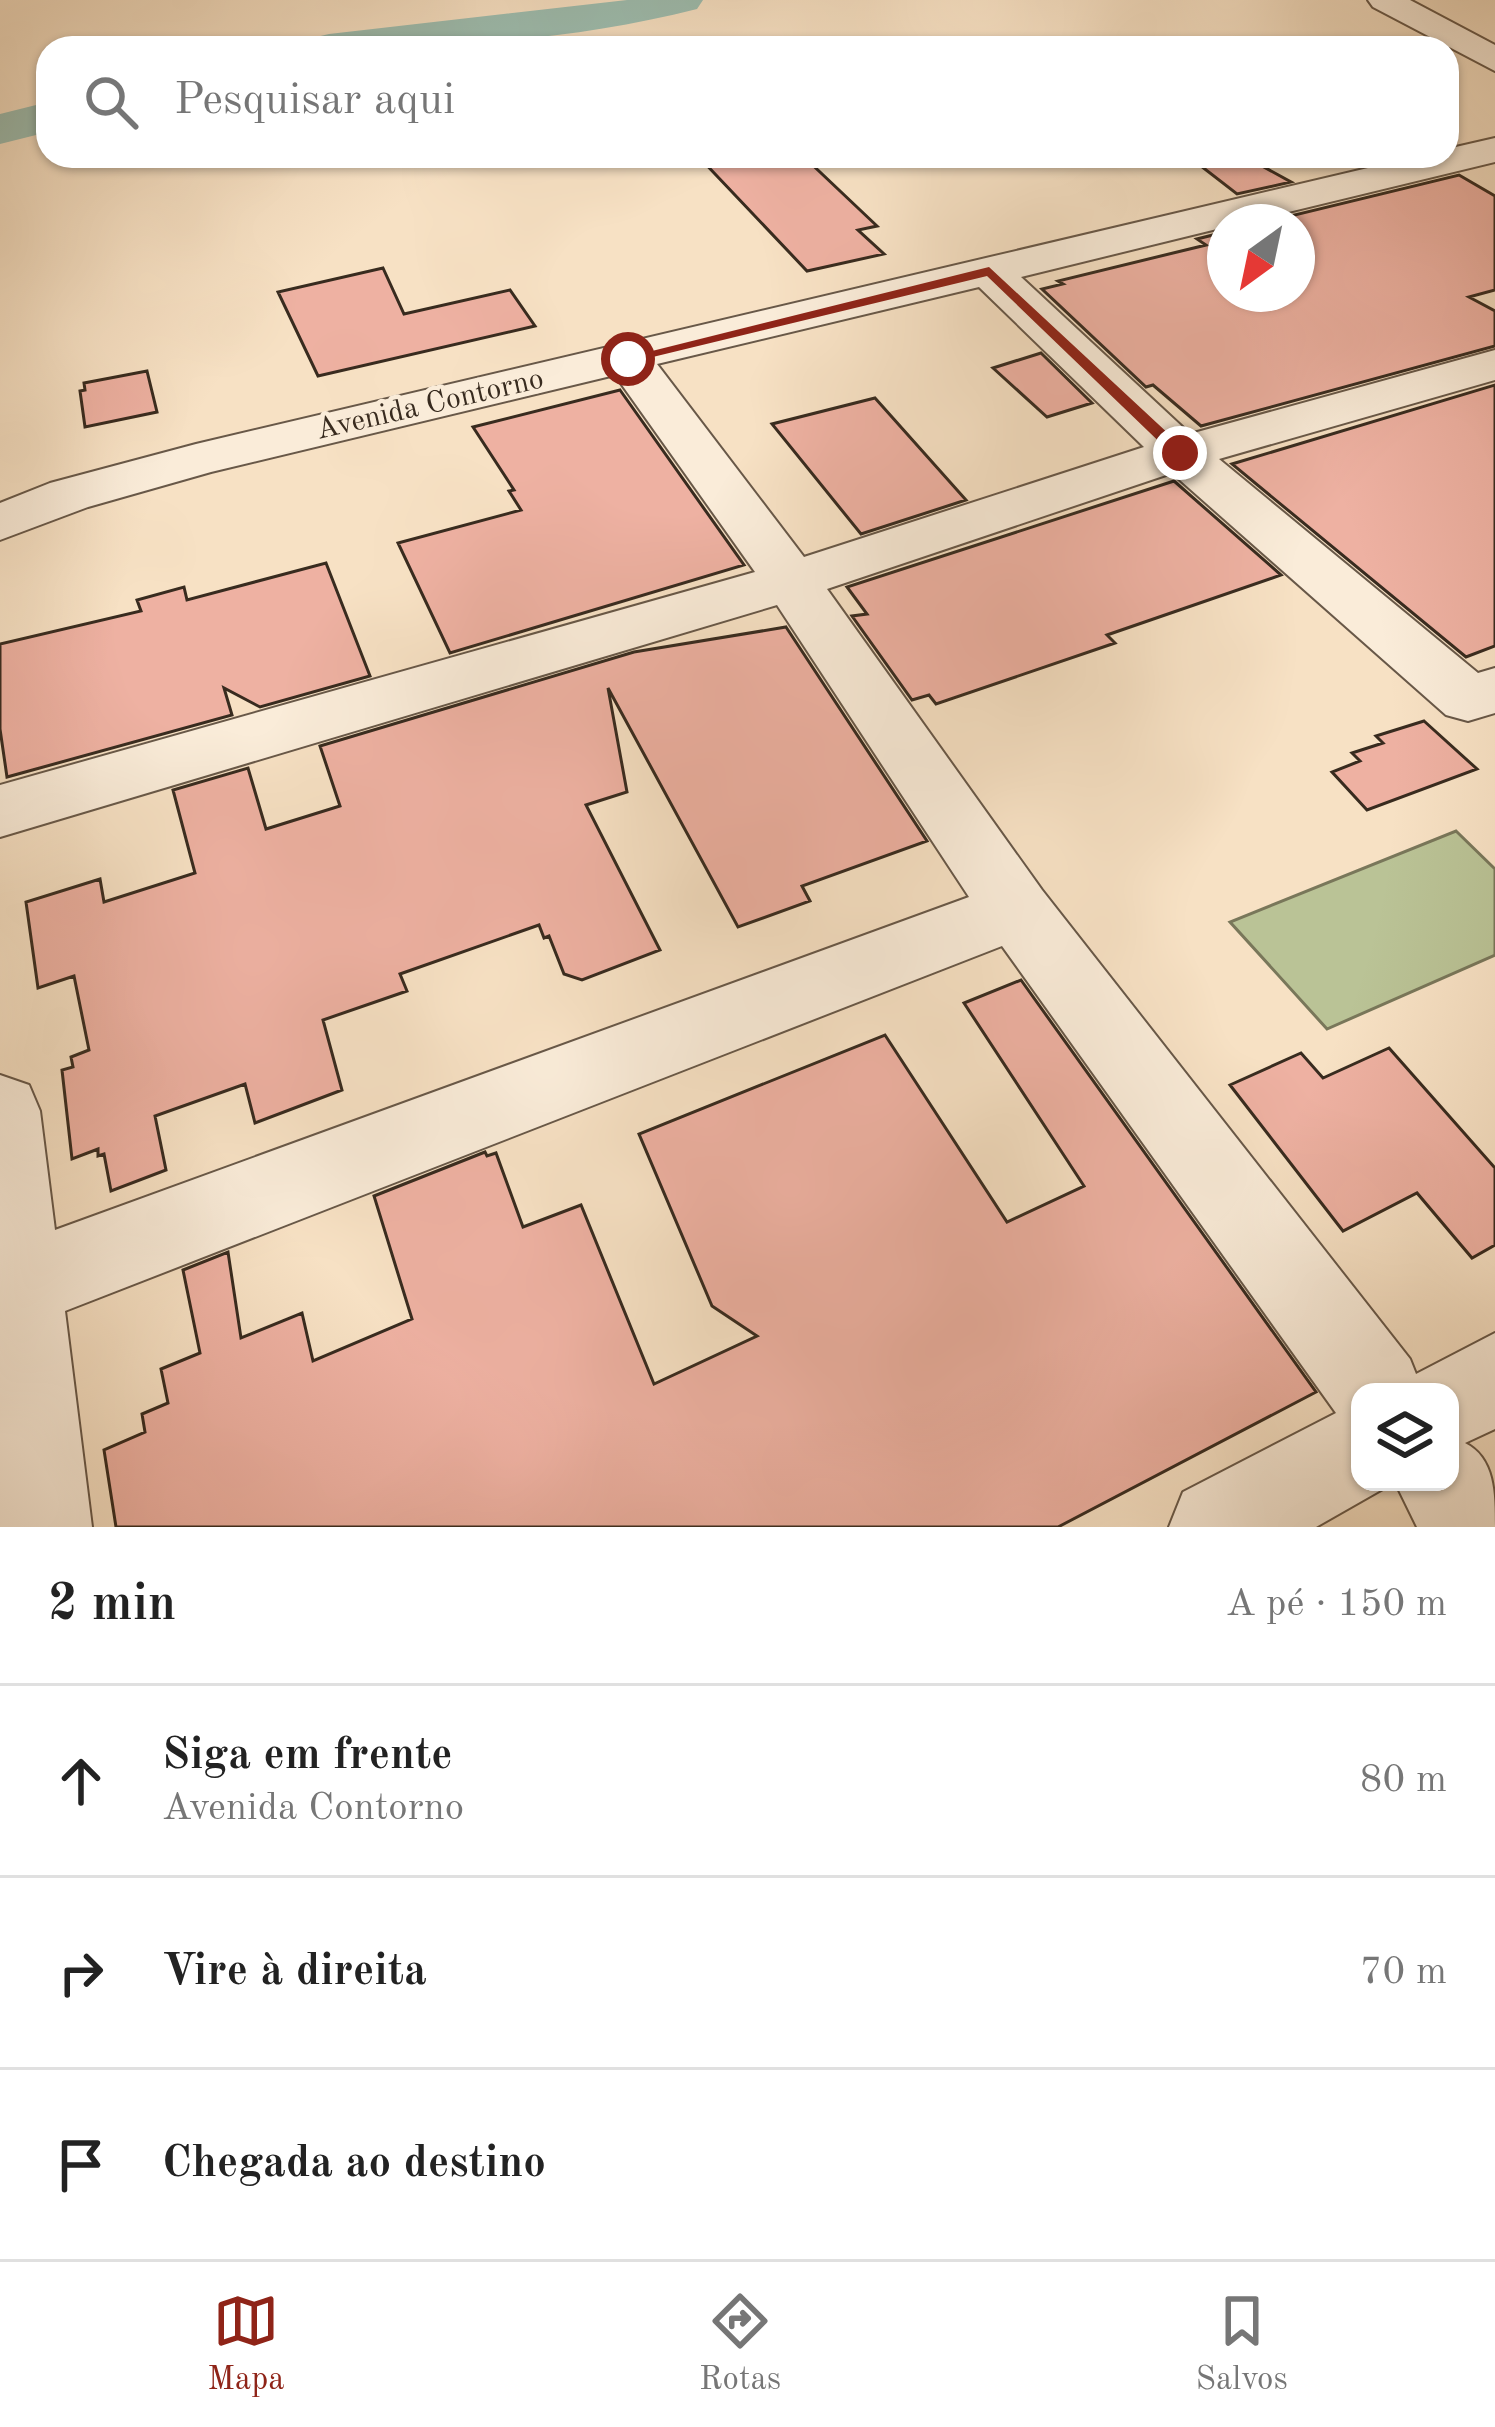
<!DOCTYPE html>
<html lang="pt">
<meta charset="utf-8">
<style>
:root{--surface:#fff;--page:#f6f6f6;--text:#222;--muted:#767676;--line:#e0e0e0;--accent:#8f2418}
body{margin:0;font-family:"Old Standard TT",serif;background:var(--page);color:var(--text)}
.controls{position:absolute;right:36px;bottom:36px;display:grid;overflow:hidden;border-radius:24px;box-shadow:0 3px 9px #0004}
.controls button{width:108px;height:108px;display:grid;place-items:center;padding:0;border:0;border-bottom:3px solid var(--line);background:var(--surface);color:var(--text);font:60px sans-serif}
.compass{position:absolute;left:1207px;top:204px;width:108px;height:108px;border-radius:50%;background:var(--surface);box-shadow:0 3px 9px #0004;rotate:213deg}
.stop{position:absolute;width:36px;height:36px;margin:-27px;border:9px solid #8f2418;border-radius:50%;background:#fff}
.stop.end{background:#8f2418;border-color:#fff;box-shadow:0 3px 12px #0008}
.list{margin:0;padding:0;list-style:none}
h2{display:flex;justify-content:space-between;align-items:center;height:156px;margin:0;padding:0 48px;font-size:51px}
h2 small{font-size:39px;font-weight:400;color:var(--muted)}
.list li{display:grid;grid-template-columns:78px 1fr auto;gap:36px;align-items:center;box-sizing:border-box;height:192px;padding:0 48px;border-top:3px solid var(--line)}
.list b{display:block;font-size:45px;white-space:nowrap}
.list p{margin:0;font-size:39px;white-space:nowrap;color:var(--muted)}
.list em{font-size:39px;font-style:normal;color:var(--muted)}
.icon{flex:none;width:66px;height:66px;fill:none;stroke:currentColor;stroke-width:2;stroke-linecap:round;stroke-linejoin:round}
.map{position:relative;flex:none;width:1495px;height:1527px;overflow:hidden}
.search{position:absolute;background:var(--surface);box-shadow:0 3px 9px #0004;left:36px;right:36px;top:36px;height:132px;display:flex;align-items:center;gap:30px;box-sizing:border-box;padding:0 42px;border-radius:36px;color:var(--muted);font-size:45px}
.sheet{height:732px;background:var(--surface)}
nav{display:flex;justify-content:space-around;align-items:center;box-sizing:border-box;height:168px;border-top:3px solid var(--line);background:var(--surface);font-size:33px;color:var(--muted)}
nav a{display:grid;justify-items:center;gap:6px}
nav .on{color:var(--accent)}
.map>svg:first-child{display:block}
</style>
<div class="map">
<svg width="1495" height="1527" viewBox="0 0 1495 1527">
<rect width="100%" height="100%" fill="#f7e1c4"/>
<filter id="stains"><feTurbulence type="fractalNoise" baseFrequency=".00167" numOctaves="4"/><feColorMatrix values="0 0 0 0 .2 0 0 0 0 .09 0 0 0 0 .02 0 0 0 .5 -.17"/></filter>
<radialGradient id="worn" r=".72"><stop offset=".6" stop-color="#630" stop-opacity="0"/><stop offset="1" stop-color="#630" stop-opacity=".3"/></radialGradient>
<!-- green -->
<path fill="#bac396" stroke="#79775a" stroke-width="3" d="M1456 831 1495 869V955L1327 1029 1230 922Z"/>
<g fill="none" stroke-linecap="round" stroke-linejoin="round">
<!-- river -->
<path fill="#9dbeb1" fill-rule="evenodd" d="M627 0H703L697 9C567 42 438 48 305 48L312 38 329 34Z
M48 102V132L0 144V114Z"/>
</g>
<!-- building -->
<path fill="#eeb1a2" stroke="#382b1f" stroke-width="3" d="M698 156H803L877 226 858 230 884 254 807 271Z
M1188 156H1244L1291 182 1237 194Z
M1459 175 1495 196V290L1469 297 1495 311V346L1201 426 1153 385 1146 387 1042 289 1063 284 1058 281 1206 245 1197 239 1225 232V294H1297V222H1266Z
M383 268 404 314 510 290 535 326 318 376 278 292Z
M1041 353 1092 403 1047 417 993 368Z
M147 371 157 412 85 427 80 391 85 390 84 383Z
M1495 385V646L1466 657 1232 464Z
M620 390 744 565 450 653 398 543 521 510 509 491 514 490 473 427Z
M875 398 966 500 861 534 772 424Z
M1174 481 1281 575 1107 635 1115 643 936 704 929 695 912 700 852 616 867 614 847 587Z
M326 563 370 676 260 707 224 688 232 715 7 777 0 729V644L141 611 137 600 184 587 187 600Z
M786 627 927 841 802 886 810 901 738 927 608 688 627 792 586 805 660 950 582 980 564 974 549 936 544 938 539 925 400 974 407 991 323 1020 342 1090 255 1123 245 1084 155 1116 166 1170 111 1191 104 1154 98 1156V1149L72 1159 62 1070 73 1067 71 1057 89 1050 74 976 38 988 26 902 100 879 104 902 195 873 173 790 248 768 266 829 340 806 320 746 634 652Z
M1424 721 1477 769 1367 810 1332 772 1360 761 1352 753 1383 743 1376 736Z
M1021 980 1316 1392 1058 1527H116L104 1450 145 1432 142 1414 168 1403 161 1369 200 1353 183 1270 228 1252 241 1338 302 1313 313 1361 412 1319 374 1196 485 1152 487 1156 496 1153 523 1227 581 1205 654 1384 757 1336 712 1306 639 1134 885 1035 1007 1222 1084 1186 964 1003Z
M1389 1048 1495 1168V1245L1472 1258 1417 1193 1343 1231 1230 1085 1301 1053 1323 1078Z"/>
<g fill="none" stroke-linecap="round" stroke-linejoin="round">
<defs>
<path id="minor" d="M1368 0H1410L1495 45V71L1373 7Z
M1495 138V162L1247 222H1225V227L1021 277 1190 434 1495 350V380L1219 459 1478 673 1495 668V713L1468 721 1446 715 1172 473 827 589 1042 890 1410 1359 1416 1374 1495 1333V1429L1465 1443C1495 1458 1495 1494 1495 1527H1417L1395 1482H1450V1392H1360V1482H1395L1316 1527H1169L1183 1492 1336 1413 1002 946 65 1311 92 1527H0V1075L29 1085 40 1111 55 1230 969 897 777 605 0 837V785L755 572 615 375 211 472 88 507 0 540V503L50 483 196 444 1419 156H1447V149ZM979 287 1144 447 804 557 657 364Z"/>
</defs>
<!-- minor casing -->
<use href="#minor" stroke="#685848" stroke-width="4"/>
<!-- minor -->
<use href="#minor" fill="#faecd9" fill-rule="evenodd"/>
</g>
<!-- route -->
<path fill="#8f2418" d="M989 267 1186 450V457H1175L987 276 628 363 620 359Z"/>
<g text-anchor="middle" dominant-baseline="central" stroke-width="9" stroke-linejoin="round" paint-order="stroke">
<!-- far-street labels -->
<g font-size="30" fill="#382b1f" stroke="#faecd9">
<text transform="translate(430 405) rotate(-13)">Avenida Contorno</text>
</g>
</g>
<rect width="100%" height="100%" filter="url(#stains)"/>
<rect width="100%" height="100%" fill="url(#worn)"/>
</svg>
<div class="controls">
<button><svg class="icon" aria-label="layers" viewBox="0 0 24 24"><path d="M12 4l9 5-9 5-9-5zM3 14l9 5 9-5"/></svg></button>
</div>
<svg class="compass" viewBox="-18 -18 36 36"><path d="M0-13l5 13h-10z" fill="#e53935"/><path d="M0 13l5-13h-10z" fill="#767676"/></svg>
<div class="stop" style="left:628px;top:359px"></div>
<div class="stop end" style="left:1180px;top:453px"></div>
<div class="search"><svg class="icon" aria-label="search" viewBox="0 0 24 24"><circle cx="10" cy="10" r="6"/><path d="M15 15l6 6"/></svg>Pesquisar aqui</div>
</div>
<section class="sheet">
<h2>2 min<small>A pé · 150 m</small></h2>
<ul class="list">
<li><svg class="icon" aria-label="ahead" viewBox="0 0 24 24"><path d="M12 20V5M6 11l6-6 6 6"/></svg><div><b>Siga em frente</b><p>Avenida Contorno</p></div><em>80 m</em></li>
<li><svg class="icon" aria-label="right" viewBox="0 0 24 24"><path d="M7 20v-9h11M14 6l5 5-5 5"/></svg><div><b>Vire à direita</b></div><em>70 m</em></li>
<li><svg class="icon" aria-label="arrive" viewBox="0 0 24 24"><path d="M6 21V4h12l-3 4 3 4H6"/></svg><div><b>Chegada ao destino</b></div></li>
</ul>
</section>
<nav>
<a class="on"><svg class="icon" aria-label="map" viewBox="0 0 24 24"><path d="M3 6l6-2 6 2 6-2v14l-6 2-6-2-6 2zM9 4v14M15 6v14"/></svg>Mapa</a>
<a><svg class="icon" aria-label="directions" viewBox="0 0 24 24"><path d="M12 3l9 9-9 9-9-9zM9 14v-3h6M13 9l2 2-2 2"/></svg>Rotas</a>
<a><svg class="icon" aria-label="saved" viewBox="0 0 24 24"><path d="M7 4h10v16l-5-4-5 4z"/></svg>Salvos</a>
</nav>
